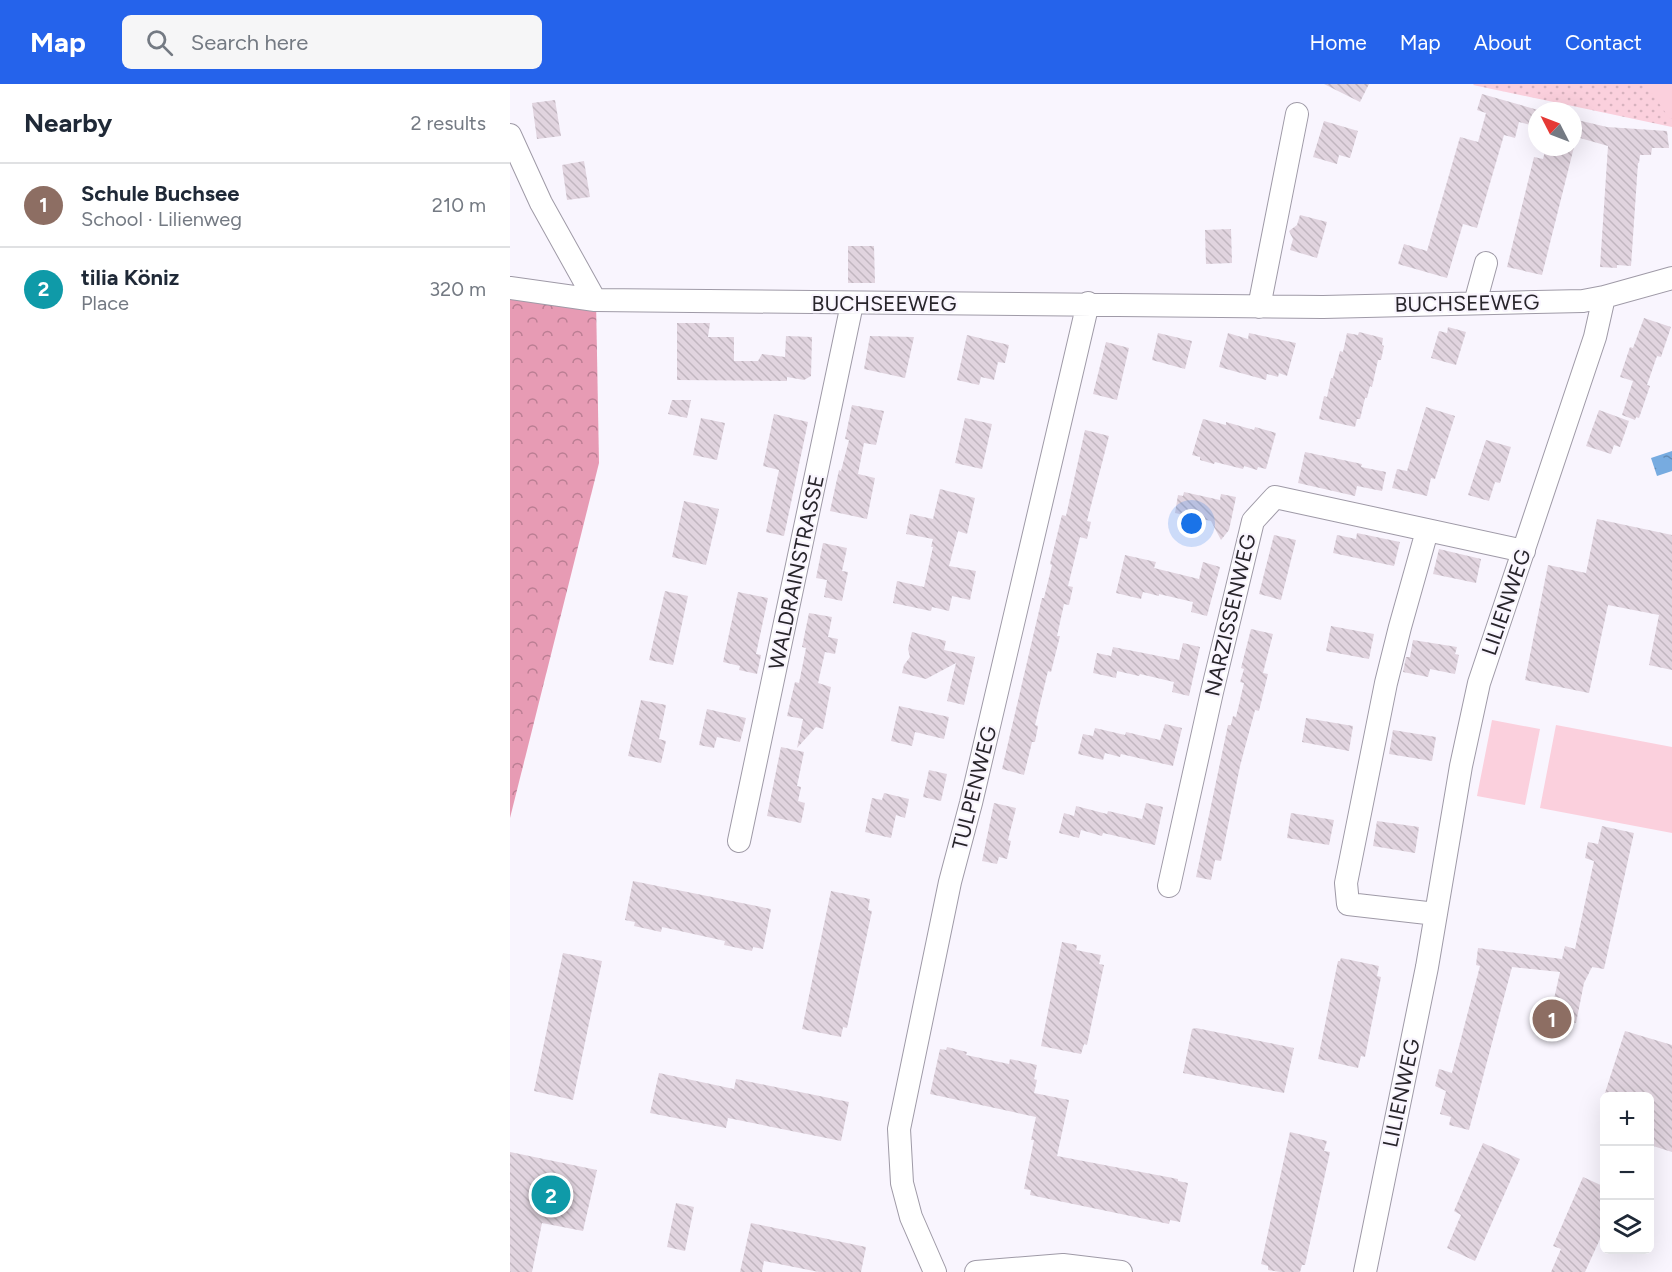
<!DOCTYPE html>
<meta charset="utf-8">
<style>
:root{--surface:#fff;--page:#f6f6f7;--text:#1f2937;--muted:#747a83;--line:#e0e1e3;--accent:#2563eb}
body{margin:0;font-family:Figtree,sans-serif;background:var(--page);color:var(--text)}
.controls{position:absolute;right:18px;bottom:18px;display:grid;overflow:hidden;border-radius:9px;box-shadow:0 6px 24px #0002}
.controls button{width:54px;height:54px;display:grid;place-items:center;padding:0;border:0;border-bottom:2px solid var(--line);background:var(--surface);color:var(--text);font:30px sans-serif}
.compass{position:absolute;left:1018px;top:18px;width:54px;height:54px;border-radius:50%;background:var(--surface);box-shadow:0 6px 24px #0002;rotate:312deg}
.you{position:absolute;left:682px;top:440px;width:21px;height:21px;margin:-15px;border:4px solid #fff;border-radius:50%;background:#1a73e8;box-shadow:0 0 0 9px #1a73e833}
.badge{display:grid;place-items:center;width:39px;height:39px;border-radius:50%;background:var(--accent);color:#fff;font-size:20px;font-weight:700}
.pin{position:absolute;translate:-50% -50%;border:3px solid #fff;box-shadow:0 2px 6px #0006}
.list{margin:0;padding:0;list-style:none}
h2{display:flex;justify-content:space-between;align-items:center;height:78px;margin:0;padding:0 24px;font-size:26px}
h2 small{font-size:20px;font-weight:400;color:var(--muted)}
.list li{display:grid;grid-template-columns:39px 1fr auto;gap:18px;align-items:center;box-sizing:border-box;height:84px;padding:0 24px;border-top:2px solid var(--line)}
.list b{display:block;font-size:22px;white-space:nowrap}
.list p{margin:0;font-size:20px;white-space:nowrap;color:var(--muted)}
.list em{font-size:20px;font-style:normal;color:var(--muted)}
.icon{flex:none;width:33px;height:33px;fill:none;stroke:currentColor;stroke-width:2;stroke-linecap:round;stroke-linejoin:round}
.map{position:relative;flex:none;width:1162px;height:1188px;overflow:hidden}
header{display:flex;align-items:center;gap:36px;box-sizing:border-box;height:84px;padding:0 30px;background:var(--accent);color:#fff}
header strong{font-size:28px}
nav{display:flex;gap:33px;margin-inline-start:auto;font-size:21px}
.search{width:420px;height:54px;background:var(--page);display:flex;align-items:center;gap:15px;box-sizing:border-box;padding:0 21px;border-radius:9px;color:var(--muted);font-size:22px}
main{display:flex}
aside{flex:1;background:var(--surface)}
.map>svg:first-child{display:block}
</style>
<header>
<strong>Map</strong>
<div class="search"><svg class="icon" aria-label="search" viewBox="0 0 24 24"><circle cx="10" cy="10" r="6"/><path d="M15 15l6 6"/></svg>Search here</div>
<nav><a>Home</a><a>Map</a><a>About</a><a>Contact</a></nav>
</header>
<main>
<aside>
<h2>Nearby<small>2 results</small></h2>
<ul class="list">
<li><span class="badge" style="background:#8d6e63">1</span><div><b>Schule Buchsee</b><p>School · Lilienweg</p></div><em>210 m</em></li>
<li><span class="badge" style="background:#0f9aa8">2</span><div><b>tilia Köniz</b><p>Place</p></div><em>320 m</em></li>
</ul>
</aside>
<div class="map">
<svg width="1162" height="1188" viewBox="0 0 1162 1188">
<defs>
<pattern id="grass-dots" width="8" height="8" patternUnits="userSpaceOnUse" patternTransform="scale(1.5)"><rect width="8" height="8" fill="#fbd0dd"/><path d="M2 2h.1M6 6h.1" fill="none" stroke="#d7b2be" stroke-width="1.8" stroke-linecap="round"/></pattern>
<pattern id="forest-crowns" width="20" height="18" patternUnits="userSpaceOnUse" patternTransform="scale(1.5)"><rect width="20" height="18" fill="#e79bb4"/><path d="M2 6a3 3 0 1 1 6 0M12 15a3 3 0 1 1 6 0" fill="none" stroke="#bb7e93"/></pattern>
<pattern id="water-ripples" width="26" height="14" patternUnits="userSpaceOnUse" patternTransform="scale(1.5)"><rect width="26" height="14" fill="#77abe0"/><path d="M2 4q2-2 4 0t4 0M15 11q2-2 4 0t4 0" fill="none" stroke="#628bb6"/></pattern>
<pattern id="building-back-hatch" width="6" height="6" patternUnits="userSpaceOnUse" patternTransform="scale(1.5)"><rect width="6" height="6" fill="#e1d4df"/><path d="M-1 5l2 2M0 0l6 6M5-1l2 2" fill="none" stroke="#c1b6c0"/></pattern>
</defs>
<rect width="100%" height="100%" fill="#f9f5fe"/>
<!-- grass -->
<path fill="url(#grass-dots)" d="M1162 0V43L963 1 964 0Z"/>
<!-- forest -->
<path fill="url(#forest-crowns)" d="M0 209 86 216 89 379 0 734Z"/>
<!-- park -->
<path fill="#fbd0dd" d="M1127 0H1162V34L1160 35 1136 1Z
M982 636 1030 645 1015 721 967 712Z
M1046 641 1162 663V749L1030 724Z"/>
<!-- water -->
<path fill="url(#water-ripples)" d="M1162 367V387L1147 392 1141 374Z"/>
<!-- building -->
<path fill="url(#building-back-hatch)" d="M814 0H859L850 18Z
M972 10 1028 26 1024 42 1009 38 1005 54 994 51 967 144 953 140 937 194 888 180 894 160 917 167 950 53 968 58 976 29 967 26Z
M45 16 51 52 27 55 22 19Z
M1063 35 1097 43 1157 47 1159 64H1142L1141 71H1130L1129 79H1128L1121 182 1107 181V184L1090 183 1098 62 1063 52Z
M814 37 848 47 840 74 829 71 827 80 803 73Z
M1036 63H1064L1032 191 997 183 1024 73 1033 75Z
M74 77 80 113 57 116 52 81Z
M790 131 817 138 807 174 780 166 783 155 779 147 787 141Z
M721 145 722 179 696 180 695 146Z
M338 162H364L365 199H338Z
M1134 234 1161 243 1151 273 1147 272 1137 301 1140 302 1129 334 1126 333 1125 336 1112 331 1123 297 1110 293 1120 263 1123 264Z
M167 239H200L198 253H224V277H248L252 270 275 273 276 252 302 253 301 292 294 296 277 293V297L167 296Z
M938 243 956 248 946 281 921 274 929 247 937 249Z
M849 248 873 254 872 261 874 262 871 276H868L862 303 860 302 857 314H855L850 335H847L845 343 809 335 814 312 817 313 821 294H823L830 267 833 268 837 249 848 251Z
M648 249 682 257 675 285 642 276Z
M718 249 738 255 739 249 786 259 777 292 769 289 768 293 757 290 756 296 709 283Z
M457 251 499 261 495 279 488 278 484 296 471 293 469 301 447 296Z
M360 252 404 253 395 294 354 285Z
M596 258 619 264 607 316 583 310Z
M162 316H181L177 334 158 330Z
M342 321 374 327 366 361 354 359 348 390 365 394 357 435 320 427 329 386 331 387 339 356 335 355Z
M916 323 945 332 925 395 921 394 917 412 882 404 887 385 897 387Z
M1089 326 1119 337 1110 363 1104 361 1101 370 1076 362Z
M264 330 298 338 274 452 256 448 269 386 253 382Z
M191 334 215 339 207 376 183 371Z
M455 334 482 340 472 385 445 379Z
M693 335 716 341V338L744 346 745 343 766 349 756 385 748 383 747 386 734 382 733 385 705 378 704 380 690 376V373L682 371Z
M575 346 599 352 577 437 581 438 577 455 570 453 558 502 563 503 559 521 554 520 547 552H550L541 588 538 587 525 641 528 642 525 658H522L514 691 492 685 532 514H534L542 481 540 480 552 431 556 432Z
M976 356 1001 363 990 399 985 398 979 417 958 411Z
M795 368 852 380 851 383 876 388 872 407 847 402 845 412 788 399Z
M430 405 465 414 457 450 448 447 439 482 466 487 460 516 442 512 439 527 422 523 421 527 383 519 387 497 414 503 423 463H421L423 455 396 450 400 430 423 435Z
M674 408 710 416 711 410 726 413 719 446 711 456 701 437 665 429 668 411 673 412Z
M174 417 209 425 196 481 162 473Z
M1087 435 1162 451V586L1139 581 1149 531 1098 521 1079 609 1015 596 1038 481 1076 489Z
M847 449 890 458 884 482 823 469 827 451 846 455Z
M764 451 786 456 771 516 749 510Z
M313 459 337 464 332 487 338 488 332 517 314 513 317 496 306 494Z
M929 465 971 475 966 499 923 490Z
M615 471 646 478 644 484 689 495 693 478 710 483 697 532 681 528 683 518 649 510V512L633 508 631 515 606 509Z
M155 507 178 512 163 581 139 576Z
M228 508 258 514 246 570 251 571 247 590 229 586 230 582 213 578Z
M299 529 322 533 318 553 328 555 325 570 315 568 308 599 321 603 313 645 306 643 287 664 293 635 277 632 285 598 289 599 296 564 292 563Z
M821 542 864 550 859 575 816 567Z
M741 545 763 550 753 589 758 590 749 627 745 626 730 682 711 777 705 776 701 796 686 793 718 641H721L723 632 726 633 734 599 730 598 734 585 731 584Z
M402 548 436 557 434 566 465 573 454 621 437 617 446 579 416 595 392 589 394 581 400 573 398 565Z
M903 556 947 563 945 570 949 571 945 590 920 585 918 593 893 588 896 573H900Z
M673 559 690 563 679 612 662 608 664 598 630 590 629 592 607 587 606 594 583 589 587 569 601 572 603 563 669 576Z
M131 616 156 621 149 655 156 657 151 679 118 672Z
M389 622 439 633 434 655 405 648 402 662 381 657Z
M197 625 236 634 230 658 207 653 204 664 189 661Z
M796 634 843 642 839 667 792 658Z
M655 640 672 644 663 682 611 670 610 673 595 669 593 676 568 670 573 650 583 652 585 644 615 651 616 648 650 656Z
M883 646 926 653 922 677 879 670Z
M271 663 294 668 287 702 291 703 288 717 295 719 291 739 257 732Z
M419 686 437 690 431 717 413 713Z
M374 709 399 715 395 734 386 731 381 754 355 748 362 714 372 716Z
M484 719 506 724 498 756 501 757 497 775 489 773 487 780 472 777Z
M636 719 653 723 645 761 593 749 592 752 571 746 569 754 549 749 554 729 564 732 566 722 597 730 598 727 632 735Z
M781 729 824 736 819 761 777 754Z
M867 737 909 743 905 769 863 762Z
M1092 742 1124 749 1094 885 1082 883 1074 899 1066 939 1040 933 1050 888 1002 883 959 1046 939 1041 941 1033 930 1030 936 1007 925 1002 929 985 942 989 970 882 966 881 968 864 1052 875 1055 862 1065 865 1084 777 1075 774 1078 758 1088 760Z
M123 797 261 825 253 865 243 863 242 867 214 861 215 857 152 843 151 848 124 842 125 838 115 836Z
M321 807 360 815 358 826 362 827 337 944 333 943 331 953 292 945Z
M552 858 567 861 566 866 591 871 589 880 594 881 577 961 574 960 571 970 531 962Z
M53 869 92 877 63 1016 24 1007Z
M831 874 869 882 867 892 871 893 855 973 851 972 848 984 808 975 828 877H830Z
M686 944 784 964 774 1009 673 989 682 945Z
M1115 947 1162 961V1068L1140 1061V1012H1094Z
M437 963 457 968 456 971 499 980 500 975 527 981 524 995 527 996 524 1009 559 1016 547 1072 668 1095V1097L678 1099 670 1138 660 1136 659 1140 520 1111 521 1106 514 1105 524 1056H521L526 1033 420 1010 430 965 436 966Z
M149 989 224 1005 226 995 339 1018 331 1057 218 1034 216 1044 140 1029Z
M780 1048 817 1057 814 1067 820 1068 795 1181H792L790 1188H770L758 1186V1182L751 1180Z
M973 1059 1010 1075 965 1177 937 1164 951 1131 944 1127Z
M0 1068 87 1086 73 1147 32 1139 22 1188H0Z
M1073 1093 1095 1103V1144L1075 1188H1041L1051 1165 1043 1162Z
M166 1119 184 1123 175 1167 157 1163Z
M241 1139 356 1163 351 1188H309L254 1177 252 1188H230Z"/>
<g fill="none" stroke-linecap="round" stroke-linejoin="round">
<defs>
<path id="minor" d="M0 51 31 119 85 216
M0 204 85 216 813 223 1073 217 1094 213 1162 194
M965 219 976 179
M749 223 787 30
M917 447 890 543 876 599 836 799 838 820 926 830
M229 757 342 220
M659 802 702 608 743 437 765 413 1014 467
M425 1188 401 1133 392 1099 389 1045 440 798 461 719 578 219
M466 1188 553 1181 611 1188
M855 1188 917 883 951 682 969 599 1085 253 1094 213"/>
</defs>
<!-- minor casing -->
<use href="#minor" stroke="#9f9aa7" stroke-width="24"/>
<!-- minor -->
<use href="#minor" stroke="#fff" stroke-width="22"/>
</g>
<g text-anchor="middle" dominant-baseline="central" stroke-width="4.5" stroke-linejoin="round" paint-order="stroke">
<!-- street labels -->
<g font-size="21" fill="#28252b" stroke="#f9f5fe">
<text x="374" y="219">BUCHSEEWEG</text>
<text transform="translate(957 219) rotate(-1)">BUCHSEEWEG</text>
<text transform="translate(286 488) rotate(-78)">WALDRAINSTRASSE</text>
<text transform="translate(996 518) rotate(-71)">LILIENWEG</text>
<text transform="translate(720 531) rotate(-77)">NARZISSENWEG</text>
<text transform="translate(464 704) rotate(-76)">TULPENWEG</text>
<text transform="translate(891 1009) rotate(-78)">LILIENWEG</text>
</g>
</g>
</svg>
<div class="controls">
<button>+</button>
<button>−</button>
<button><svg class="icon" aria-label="layers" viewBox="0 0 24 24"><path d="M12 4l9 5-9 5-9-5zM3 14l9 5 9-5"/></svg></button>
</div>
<svg class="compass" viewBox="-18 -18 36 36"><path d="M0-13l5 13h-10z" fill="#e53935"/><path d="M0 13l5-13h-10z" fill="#747a83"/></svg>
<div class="you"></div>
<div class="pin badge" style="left:1042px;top:935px;background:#8d6e63">1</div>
<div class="pin badge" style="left:41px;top:1111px;background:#0f9aa8">2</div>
</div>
</main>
